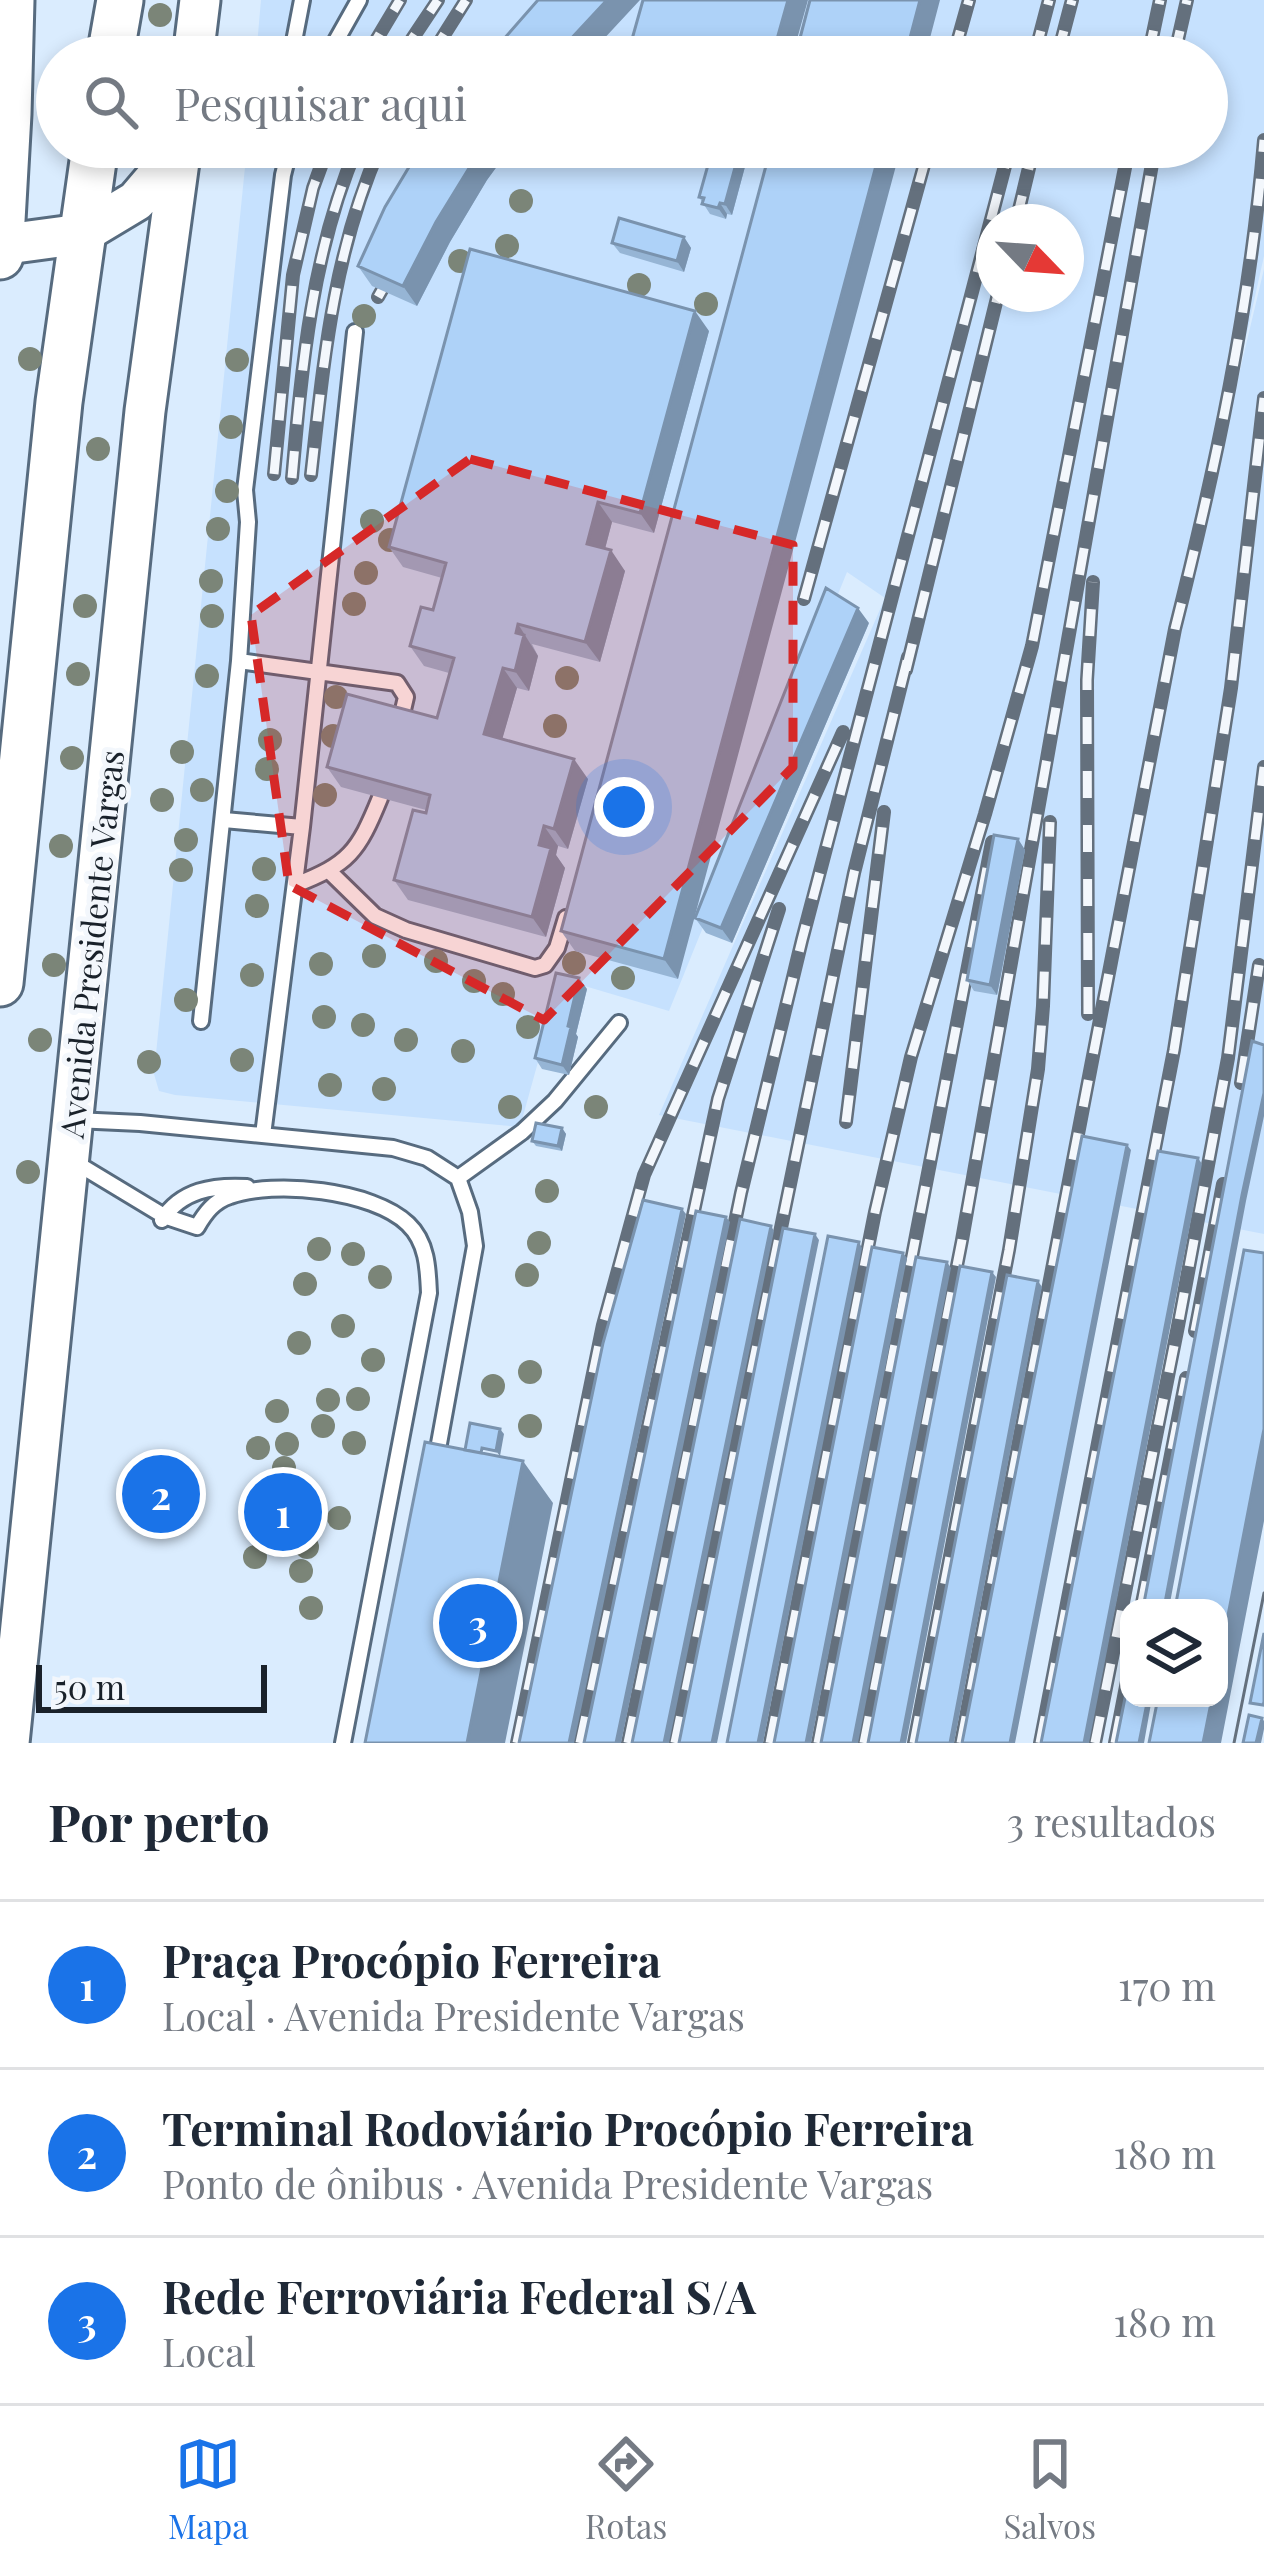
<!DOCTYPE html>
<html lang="pt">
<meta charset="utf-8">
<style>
:root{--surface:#fff;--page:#f6f6f7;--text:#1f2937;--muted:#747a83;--line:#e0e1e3;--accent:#1a73e8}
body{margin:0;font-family:"Playfair Display",serif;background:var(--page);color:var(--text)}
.controls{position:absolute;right:36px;bottom:36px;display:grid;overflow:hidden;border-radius:24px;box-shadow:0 6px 18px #0003}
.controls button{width:108px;height:108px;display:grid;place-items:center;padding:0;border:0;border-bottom:3px solid var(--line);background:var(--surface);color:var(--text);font:60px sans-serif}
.compass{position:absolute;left:976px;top:204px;width:108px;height:108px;border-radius:50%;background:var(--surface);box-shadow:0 6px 18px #0003;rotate:115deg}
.scale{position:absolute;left:36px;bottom:30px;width:231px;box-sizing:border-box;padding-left:12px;border:6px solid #19212a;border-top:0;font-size:33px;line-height:42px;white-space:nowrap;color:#19212a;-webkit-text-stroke:9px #f3f7fc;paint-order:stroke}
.you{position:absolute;left:624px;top:807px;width:42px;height:42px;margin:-30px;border:9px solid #fff;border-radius:50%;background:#1a73e8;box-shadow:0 0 0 18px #1a73e833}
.badge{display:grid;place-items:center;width:78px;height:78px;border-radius:50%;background:var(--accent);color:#fff;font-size:39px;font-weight:700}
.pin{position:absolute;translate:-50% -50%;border:6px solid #fff;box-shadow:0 3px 12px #0006}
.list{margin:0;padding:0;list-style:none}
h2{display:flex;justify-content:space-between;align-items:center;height:156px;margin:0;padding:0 48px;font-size:51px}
h2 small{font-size:39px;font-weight:400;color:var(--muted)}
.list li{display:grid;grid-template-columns:78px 1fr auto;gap:36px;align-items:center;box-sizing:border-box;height:168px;padding:0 48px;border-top:3px solid var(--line)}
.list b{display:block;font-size:45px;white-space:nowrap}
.list p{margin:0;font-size:39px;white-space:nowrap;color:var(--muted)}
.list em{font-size:39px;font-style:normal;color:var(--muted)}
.icon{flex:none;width:66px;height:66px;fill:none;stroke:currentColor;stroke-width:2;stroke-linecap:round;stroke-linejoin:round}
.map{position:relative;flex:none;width:1264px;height:1743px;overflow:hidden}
.search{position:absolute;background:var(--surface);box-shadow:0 6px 18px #0003;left:36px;right:36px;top:36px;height:132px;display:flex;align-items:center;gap:30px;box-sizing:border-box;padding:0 42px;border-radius:66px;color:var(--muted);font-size:45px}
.sheet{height:660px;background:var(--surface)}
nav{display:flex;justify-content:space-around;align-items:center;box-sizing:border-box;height:168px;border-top:3px solid var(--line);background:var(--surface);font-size:33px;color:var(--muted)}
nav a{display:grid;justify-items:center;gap:6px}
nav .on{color:var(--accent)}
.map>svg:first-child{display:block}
</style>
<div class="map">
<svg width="1264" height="1743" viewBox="0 0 1264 1743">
<rect width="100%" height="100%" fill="#daecfe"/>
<!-- built -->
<path fill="#c6e1fe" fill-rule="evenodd" d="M261 0H1264V256L1217 467 1264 269V1234L659 1115 885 598 847 572 669 1011 561 979 520 1127 175 1095 159 1091 154 1074 247 147H1207V57H256ZM994 222H1066V294H994Z"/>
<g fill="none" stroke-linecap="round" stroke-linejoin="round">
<defs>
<path id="service" d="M291 57 302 0
M327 57 359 0
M290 147 283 175 245 490 248 522 239 661 397 683 406 697 400 723
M224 820 302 827
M330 872 375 916 406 930 535 968 545 965 557 948 566 918
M295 885C349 864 358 852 380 798
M201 1021 239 661
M75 1120 140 1123 393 1148 427 1158 458 1178
M263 1135 302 827 355 332
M73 1161 164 1216 197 1227C205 1213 214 1201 230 1196 274 1180 373 1190 408 1224 427 1242 428 1268 429 1293L343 1743
M458 1178 522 1132 555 1101 619 1023
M162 1220C181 1190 213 1185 247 1187
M436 1460 475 1246 470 1212 458 1178"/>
<path id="secondary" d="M193 57 200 0
M0 245 81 234 136 201 159 174 177 147
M9 1743 145 411 181 147"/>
<path id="primary" d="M110 57 120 0
M0 256 8 114 11 0
M0 983 59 402 95 147"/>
</defs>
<!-- service casing -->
<use href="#service" stroke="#576b7f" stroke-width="20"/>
<!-- secondary casing -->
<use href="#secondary" stroke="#576b7f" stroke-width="45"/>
<!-- primary casing -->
<use href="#primary" stroke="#576b7f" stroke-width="51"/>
<!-- service -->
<use href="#service" stroke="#fff" stroke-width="14"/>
<!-- secondary -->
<use href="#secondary" stroke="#fff" stroke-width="39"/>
<!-- primary -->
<use href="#primary" stroke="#fff" stroke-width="45"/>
<!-- tram -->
<path stroke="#64707d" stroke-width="3" d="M1234 1743 1264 1593"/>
<defs>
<path id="rail" d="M366 57 400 0
M400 57 438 0
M430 57 466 0
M953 57 969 0
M1034 57 1049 0
M1057 57 1072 0
M1148 57 1160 0
M1174 57 1187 0
M1016 222 1034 147
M378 297 399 260
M274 474 293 275 313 188 328 147
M311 475C324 359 333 254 380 147
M292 478C302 365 312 252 357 147
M804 599 929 147
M906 670 998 294
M1088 1014 1087 680 1093 582
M1241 1083 1259 965
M846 1122 884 812
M1195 1331 1223 1184
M1141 1608 1186 1378
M517 1743 603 1325 644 1175 843 732
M580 1743 718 1099 779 909
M628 1743 741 1193 802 940 1010 147
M675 1743 854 873 908 657
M770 1743 875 1212 911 1057 985 814 1032 646 1129 147
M818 1743 992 842
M864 1743 962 1240 1155 147
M914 1743 1009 1250 1038 1069 1043 1006 1050 822
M961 1743 1175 629C1216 466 1250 308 1264 140
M1040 1743 1174 1050 1231 688 1264 398
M1095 1743 1178 1326 1228 1058 1264 767
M1115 1743 1129 1671"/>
</defs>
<!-- rail casing -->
<use href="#rail" stroke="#64707d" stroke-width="14"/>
<!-- rail -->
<use href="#rail" stroke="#f3f7fc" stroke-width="9" stroke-dasharray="27" stroke-linecap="butt"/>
</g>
<!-- trees -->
<g fill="#7b8578">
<circle cx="160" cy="15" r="12"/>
<circle cx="521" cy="201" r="12"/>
<circle cx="507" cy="246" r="12"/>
<circle cx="460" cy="261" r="12"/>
<circle cx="639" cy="285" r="12"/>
<circle cx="706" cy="304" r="12"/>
<circle cx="364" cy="316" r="12"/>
<circle cx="30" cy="359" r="12"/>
<circle cx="237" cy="360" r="12"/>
<circle cx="231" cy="427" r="12"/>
<circle cx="98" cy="449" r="12"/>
<circle cx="227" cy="491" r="12"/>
<circle cx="372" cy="521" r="12"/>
<circle cx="218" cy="529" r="12"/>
<circle cx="390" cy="540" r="12"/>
<circle cx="366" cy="573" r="12"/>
<circle cx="211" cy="581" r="12"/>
<circle cx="354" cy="604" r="12"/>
<circle cx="85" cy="606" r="12"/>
<circle cx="212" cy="616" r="12"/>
<circle cx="78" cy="674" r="12"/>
<circle cx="207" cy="676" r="12"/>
<circle cx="567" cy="678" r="12"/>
<circle cx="336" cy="697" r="12"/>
<circle cx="555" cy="726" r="12"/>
<circle cx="333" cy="736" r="12"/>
<circle cx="270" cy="740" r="12"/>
<circle cx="182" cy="752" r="12"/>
<circle cx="72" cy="758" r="12"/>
<circle cx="267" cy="769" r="12"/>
<circle cx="202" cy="790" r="12"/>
<circle cx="325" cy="795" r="12"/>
<circle cx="162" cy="800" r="12"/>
<circle cx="186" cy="840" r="12"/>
<circle cx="61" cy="846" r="12"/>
<circle cx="264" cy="869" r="12"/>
<circle cx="181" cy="870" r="12"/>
<circle cx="257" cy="906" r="12"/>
<circle cx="374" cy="956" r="12"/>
<circle cx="436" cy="961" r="12"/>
<circle cx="574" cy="963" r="12"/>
<circle cx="321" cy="964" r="12"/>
<circle cx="54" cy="965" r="12"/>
<circle cx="252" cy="975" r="12"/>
<circle cx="623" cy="978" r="12"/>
<circle cx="474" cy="981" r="12"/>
<circle cx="503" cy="994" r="12"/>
<circle cx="186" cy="1000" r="12"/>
<circle cx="324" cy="1017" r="12"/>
<circle cx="363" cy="1025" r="12"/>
<circle cx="528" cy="1027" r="12"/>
<circle cx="40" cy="1040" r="12"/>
<circle cx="406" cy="1040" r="12"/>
<circle cx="463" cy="1051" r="12"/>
<circle cx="242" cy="1060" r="12"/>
<circle cx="149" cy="1062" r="12"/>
<circle cx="330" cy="1085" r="12"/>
<circle cx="384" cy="1089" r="12"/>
<circle cx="510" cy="1107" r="12"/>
<circle cx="596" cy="1107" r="12"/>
<circle cx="28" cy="1172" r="12"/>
<circle cx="547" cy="1191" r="12"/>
<circle cx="539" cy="1243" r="12"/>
<circle cx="319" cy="1249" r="12"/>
<circle cx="353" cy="1254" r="12"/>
<circle cx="527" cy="1275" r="12"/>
<circle cx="380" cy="1277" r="12"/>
<circle cx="305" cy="1284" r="12"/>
<circle cx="343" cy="1326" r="12"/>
<circle cx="299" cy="1343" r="12"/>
<circle cx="373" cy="1360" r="12"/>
<circle cx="530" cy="1372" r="12"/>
<circle cx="493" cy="1386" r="12"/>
<circle cx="358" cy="1399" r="12"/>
<circle cx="328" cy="1400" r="12"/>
<circle cx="277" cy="1411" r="12"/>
<circle cx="323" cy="1426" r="12"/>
<circle cx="530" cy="1426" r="12"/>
<circle cx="354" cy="1443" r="12"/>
<circle cx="287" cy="1444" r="12"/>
<circle cx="258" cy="1448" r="12"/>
<circle cx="284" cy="1468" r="12"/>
<circle cx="339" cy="1518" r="12"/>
<circle cx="307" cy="1547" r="12"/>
<circle cx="255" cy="1557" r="12"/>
<circle cx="301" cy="1571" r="12"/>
<circle cx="311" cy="1608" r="12"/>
</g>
<!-- wall -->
<path fill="#96b5d5" d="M421 147H511L487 180 450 242 417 306 372 286 358 266Z
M737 147 746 163 732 215 727 214 726 219 710 214 699 197Z
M771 147 678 979 575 951 561 931Z
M684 237 691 248 684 272 620 253 612 243Z
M709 331 654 533 612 522 605 549 625 571 600 662 532 644 538 656 529 691 517 688 502 739 588 779 568 849 558 846 556 855 565 868 546 937 408 900 394 880 426 810 341 787 327 767 437 718 449 673 424 666 410 646 433 610 442 578 403 567 389 547Z
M869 623 732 943 706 933 695 918Z
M1018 839 1025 850 997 995 974 991 967 980Z
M587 989 576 1034 578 1037 569 1075 542 1069 535 1058Z
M562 1128 566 1134 562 1151 536 1146 532 1141Z"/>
<!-- shaded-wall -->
<path fill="#7a93ae" d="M607 0H640L587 57H554Z
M788 0H808L792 57H772Z
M920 0H940L925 57H905Z
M482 147H511L487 180 450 242 417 306 403 286 436 222Z
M737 147 746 163 732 215 725 204Z
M881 147H901L678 979 664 959Z
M720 203 727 214 726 219 718 208Z
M684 237 691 248 684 272 677 261Z
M695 311 709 331 654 533 640 513Z
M598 502 612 522 601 564 587 544Z
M611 550 625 571 600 662 585 642Z
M858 608 869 623 732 943 721 928Z
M518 624 538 656 529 691 515 671 516 633Z
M503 668 517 688 498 754 484 734Z
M574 759 588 779 568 849 554 829Z
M544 826 558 846 556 855 565 868 546 937 532 917 539 845Z
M1018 839 1025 850 997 995 990 985Z
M579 978 587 989 576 1034 578 1037 569 1075 562 1065 568 1026Z
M1264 1093V1116L1246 1201 1169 1608H1164L1242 1195Z
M562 1128 566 1134 562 1151 558 1146Z
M1127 1145 1131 1150 1015 1743H1010Z
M1198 1158 1202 1164 1089 1743H1084Z
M682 1209 686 1214 574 1743H569Z
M726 1217 730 1222 621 1743H616Z
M771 1226 774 1231 669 1743H664Z
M815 1234 819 1240 717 1743H712Z
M859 1242 862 1248 763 1743H758Z
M903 1253 907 1258 811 1743H806Z
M947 1262 951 1268 858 1743H853Z
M992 1272 996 1277 906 1743H901Z
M1038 1281 1042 1287 954 1743H950Z
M500 1429 504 1434 500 1456 496 1451Z
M1264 1429V1521L1221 1743H1203L1212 1698H1219V1662Z
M523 1461 553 1503 505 1743H467Z
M1148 1698H1152L1144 1743H1139Z
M1262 1718 1264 1721V1729L1261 1743H1256Z"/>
<!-- building -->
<path fill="#aed2f8" stroke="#7a93ae" stroke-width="3" d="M538 0H607L554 57H488Z
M643 0H788L772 57H627Z
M810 0H920L905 57H795Z
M421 147H482L436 222 403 286 358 266 385 207Z
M713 147H736L735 152 739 153 725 204 720 203 718 208 702 204 704 198 699 197Z
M771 147H881L664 959 561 931Z
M619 218 684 237 677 261 612 243Z
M470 249 695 311 640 513 598 502 587 544 611 550 585 642 518 624 516 633 524 635 515 671 503 668 484 734 574 759 554 829 544 826 539 845 551 848 532 917 394 880 413 810 426 813 430 795 327 767 347 694 437 718 454 658 410 646 421 607 433 610 446 563 389 547Z
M826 588 858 608 721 928 695 918Z
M994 835 1018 839 990 985 967 980Z
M556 973 579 978 568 1026 571 1027 562 1065 535 1058Z
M1252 1041 1264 1045V1093L1242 1195 1164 1608H1143Z
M536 1123 562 1128 558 1146 532 1141Z
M1082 1136 1127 1145 1010 1743H962Z
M1158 1151 1198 1158 1084 1743H1041Z
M643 1200 682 1209 569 1743H519L603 1343Z
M696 1211 726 1217 616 1743H584Z
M740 1219 771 1226 664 1743H632Z
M783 1228 815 1234 712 1743H679Z
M828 1236 859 1242 758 1743H727Z
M872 1247 903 1253 806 1743H774Z
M1244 1250 1264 1253V1429L1219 1662V1608H1175Z
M916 1257 947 1262 853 1743H821Z
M960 1266 992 1272 901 1743H868Z
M1007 1275 1038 1281 950 1743H916Z
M470 1423 500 1429 496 1451 482 1448 481 1453 465 1450Z
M425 1442 523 1461 467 1743H365Z
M1264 1633V1702L1263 1705 1250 1703Z
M1129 1678V1698H1148L1139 1743H1116Z
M1158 1698H1212L1203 1743H1149Z
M1249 1715 1262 1718 1256 1743H1243Z"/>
<!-- marked area -->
<path fill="#d62828" fill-opacity="0.2" stroke="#d62828" stroke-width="9" stroke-dasharray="24 15" stroke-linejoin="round" d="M470 459 793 545V767L544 1020 289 885 251 615Z"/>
<g text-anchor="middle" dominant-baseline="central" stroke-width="10" stroke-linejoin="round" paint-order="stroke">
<!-- street labels -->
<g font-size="33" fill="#19212a" stroke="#f3f7fc">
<text transform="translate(90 944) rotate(-84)">Avenida Presidente Vargas</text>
</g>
</g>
</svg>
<div class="controls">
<button><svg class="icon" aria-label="layers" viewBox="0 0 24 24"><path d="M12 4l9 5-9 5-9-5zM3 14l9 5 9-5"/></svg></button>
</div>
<svg class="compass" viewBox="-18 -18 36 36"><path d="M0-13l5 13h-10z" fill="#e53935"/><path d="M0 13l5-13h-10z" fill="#747a83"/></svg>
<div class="scale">50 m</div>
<div class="you"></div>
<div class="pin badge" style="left:283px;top:1512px">1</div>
<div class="pin badge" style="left:161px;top:1494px">2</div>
<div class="pin badge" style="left:478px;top:1623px">3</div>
<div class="search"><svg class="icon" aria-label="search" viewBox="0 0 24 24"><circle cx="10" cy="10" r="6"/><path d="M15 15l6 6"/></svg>Pesquisar aqui</div>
</div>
<section class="sheet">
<h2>Por perto<small>3 resultados</small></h2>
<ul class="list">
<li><span class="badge">1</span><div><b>Praça Procópio Ferreira</b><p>Local · Avenida Presidente Vargas</p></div><em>170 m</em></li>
<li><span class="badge">2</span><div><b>Terminal Rodoviário Procópio Ferreira</b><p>Ponto de ônibus · Avenida Presidente Vargas</p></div><em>180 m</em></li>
<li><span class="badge">3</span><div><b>Rede Ferroviária Federal S/A</b><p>Local</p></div><em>180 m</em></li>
</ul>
</section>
<nav>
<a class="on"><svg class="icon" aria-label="map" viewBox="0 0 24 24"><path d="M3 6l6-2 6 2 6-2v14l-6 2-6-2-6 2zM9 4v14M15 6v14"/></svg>Mapa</a>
<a><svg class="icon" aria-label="directions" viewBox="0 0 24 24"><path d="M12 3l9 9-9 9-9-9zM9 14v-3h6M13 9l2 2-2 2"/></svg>Rotas</a>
<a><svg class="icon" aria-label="saved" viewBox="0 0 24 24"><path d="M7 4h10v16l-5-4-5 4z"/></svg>Salvos</a>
</nav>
